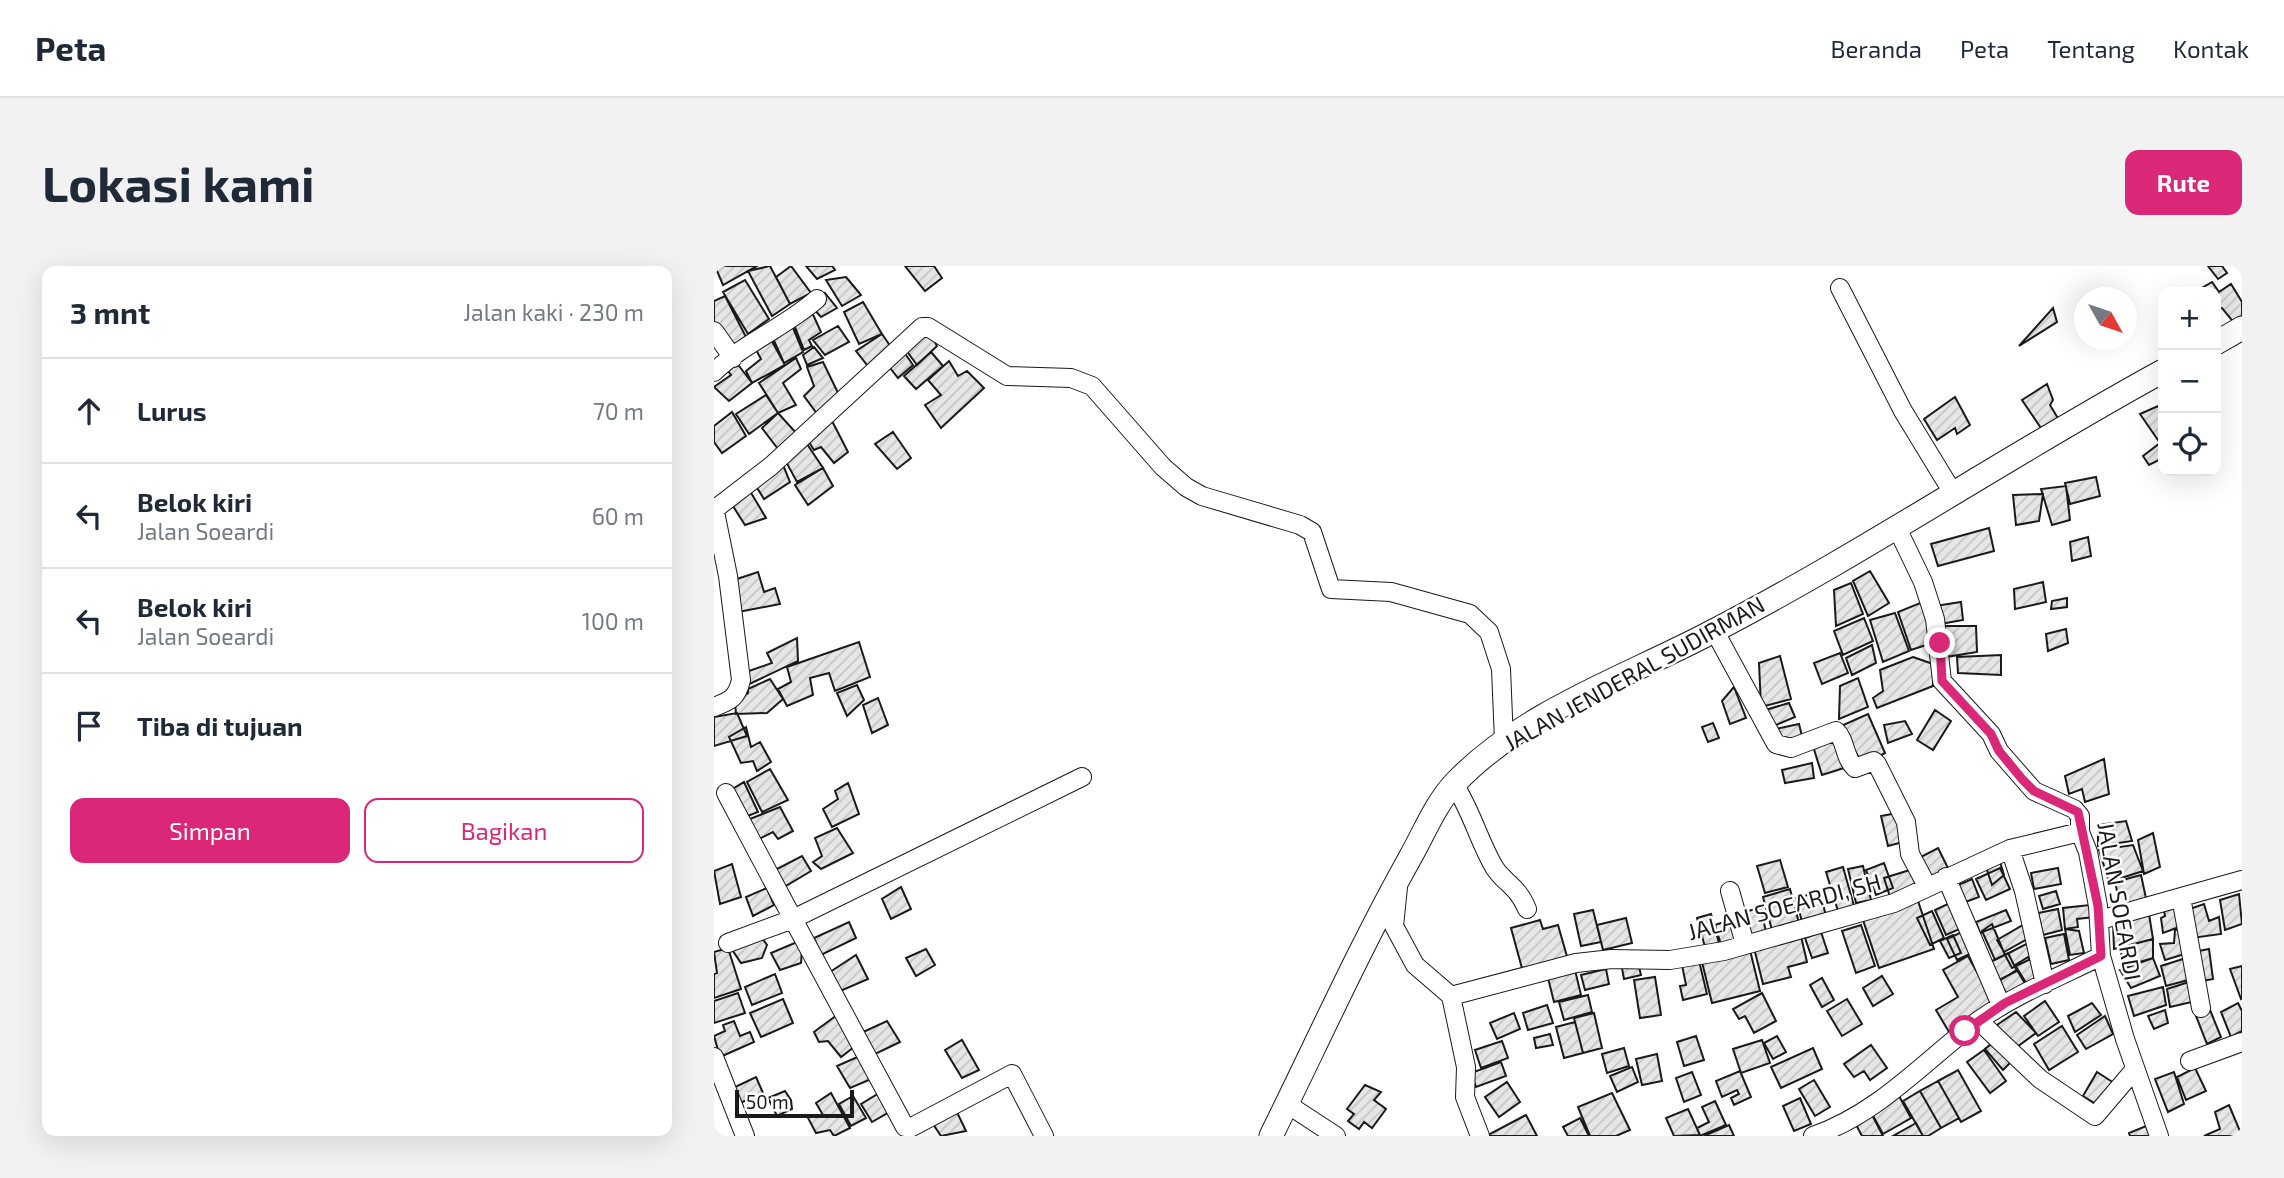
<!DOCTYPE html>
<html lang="id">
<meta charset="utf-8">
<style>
:root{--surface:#fff;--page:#f2f2f3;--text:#1f2937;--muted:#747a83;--line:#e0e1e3;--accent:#db2777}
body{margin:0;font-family:"Exo 2",sans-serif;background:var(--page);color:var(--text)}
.controls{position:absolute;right:21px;top:21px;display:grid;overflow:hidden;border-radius:14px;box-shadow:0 7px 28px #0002}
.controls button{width:63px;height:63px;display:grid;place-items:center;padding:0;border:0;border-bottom:2px solid var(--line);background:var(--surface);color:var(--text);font:35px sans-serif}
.compass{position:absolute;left:1360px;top:21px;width:63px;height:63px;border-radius:50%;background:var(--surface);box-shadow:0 7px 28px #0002;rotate:130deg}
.scale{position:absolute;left:21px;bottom:18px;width:119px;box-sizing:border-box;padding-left:7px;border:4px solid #1a1a1a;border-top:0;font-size:19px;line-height:24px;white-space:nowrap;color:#1a1a1a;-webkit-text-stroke:5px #fff;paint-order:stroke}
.stop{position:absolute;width:21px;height:21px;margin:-16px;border:5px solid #db2777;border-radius:50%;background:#fff}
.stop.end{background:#db2777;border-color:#fff;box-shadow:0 2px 7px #0008}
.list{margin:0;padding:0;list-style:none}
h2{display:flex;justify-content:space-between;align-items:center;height:91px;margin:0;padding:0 28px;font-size:30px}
h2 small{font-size:23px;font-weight:400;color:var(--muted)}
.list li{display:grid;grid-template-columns:46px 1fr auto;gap:21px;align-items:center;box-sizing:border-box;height:105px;padding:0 28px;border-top:2px solid var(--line)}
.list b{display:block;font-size:26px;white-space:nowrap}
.list p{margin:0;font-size:23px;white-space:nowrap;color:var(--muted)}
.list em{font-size:23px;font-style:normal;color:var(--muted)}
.actions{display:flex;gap:14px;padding:21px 28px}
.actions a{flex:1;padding:16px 0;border:2px solid var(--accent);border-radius:14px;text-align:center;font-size:24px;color:var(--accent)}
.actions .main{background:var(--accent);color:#fff}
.icon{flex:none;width:38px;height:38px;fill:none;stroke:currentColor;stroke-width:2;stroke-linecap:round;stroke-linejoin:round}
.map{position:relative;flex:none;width:1528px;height:870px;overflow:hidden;border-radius:14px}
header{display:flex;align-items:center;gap:42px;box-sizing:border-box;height:98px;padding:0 35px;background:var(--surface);border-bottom:2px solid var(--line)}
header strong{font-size:33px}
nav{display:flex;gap:38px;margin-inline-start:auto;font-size:24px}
.intro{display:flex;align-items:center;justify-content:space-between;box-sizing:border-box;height:168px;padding:0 42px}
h1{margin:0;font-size:49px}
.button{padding:18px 32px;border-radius:14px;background:var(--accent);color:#fff;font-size:24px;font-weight:700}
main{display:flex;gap:42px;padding:0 42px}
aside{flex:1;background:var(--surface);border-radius:14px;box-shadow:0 7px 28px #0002}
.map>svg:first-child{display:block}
</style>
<header>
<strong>Peta</strong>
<nav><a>Beranda</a><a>Peta</a><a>Tentang</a><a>Kontak</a></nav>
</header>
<div class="intro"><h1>Lokasi kami</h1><a class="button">Rute</a></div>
<main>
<aside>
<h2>3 mnt<small>Jalan kaki · 230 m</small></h2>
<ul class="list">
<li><svg class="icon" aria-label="ahead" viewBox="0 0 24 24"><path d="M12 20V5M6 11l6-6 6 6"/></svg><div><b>Lurus</b></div><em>70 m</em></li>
<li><svg class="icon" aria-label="left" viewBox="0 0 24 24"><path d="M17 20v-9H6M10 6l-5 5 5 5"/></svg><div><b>Belok kiri</b><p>Jalan Soeardi</p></div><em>60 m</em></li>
<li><svg class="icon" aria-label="left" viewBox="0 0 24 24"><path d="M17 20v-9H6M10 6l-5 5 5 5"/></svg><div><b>Belok kiri</b><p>Jalan Soeardi</p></div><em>100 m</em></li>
<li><svg class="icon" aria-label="arrive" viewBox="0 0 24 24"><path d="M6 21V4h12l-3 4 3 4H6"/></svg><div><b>Tiba di tujuan</b></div></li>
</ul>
<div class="actions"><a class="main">Simpan</a><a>Bagikan</a></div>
</aside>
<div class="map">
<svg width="1528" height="870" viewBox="0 0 1528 870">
<defs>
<pattern id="building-hatch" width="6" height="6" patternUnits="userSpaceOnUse" patternTransform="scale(1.75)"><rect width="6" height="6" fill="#e6e6e6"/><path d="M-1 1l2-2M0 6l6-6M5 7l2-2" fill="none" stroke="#c5c5c5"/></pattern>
</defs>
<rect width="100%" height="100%" fill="#fff"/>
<!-- building -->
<path fill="url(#building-hatch)" stroke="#1a1a1a" stroke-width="2" d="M1 0H43L9 19Z
M56 0 76 38 58 50 34 5Z
M77 0 97 27 76 38 62 11Z
M92 0H118L121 4 103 13Z
M191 0H220L228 12 211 25Z
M1494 0H1508L1513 7 1504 13Z
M132 11 147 29 128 40 112 14Z
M31 14 55 53 34 68 9 26Z
M1498 16 1505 26 1502 28 1481 26Z
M1517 18 1528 36V53L1521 58 1508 42 1504 43 1505 50 1502 53V28Z
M111 27 123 42 107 51 98 41Z
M11 30 33 73 16 80 0 58V35Z
M149 36 168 68 145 78 130 46Z
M96 42 107 66 95 74 98 80 90 84 79 56Z
M1339 42 1343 56 1305 80Z
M77 57 89 86 70 97 57 68Z
M124 60 135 76 111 89 99 74Z
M214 64 223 80 203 99 192 84Z
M168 68 179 84 157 104 142 85Z
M55 70 71 99 38 117 32 105 47 93 40 80Z
M100 81 109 92 93 99 89 89Z
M190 86 199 99 184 112 173 98Z
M217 86 229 100 202 123 190 110Z
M19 92 38 117 15 135 0 121 17 109 11 101Z
M82 92 87 103 69 117 82 139 64 147 45 117Z
M235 95 244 110 253 105 270 122 227 162 211 139 227 129 214 114Z
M109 96 126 131 104 149 90 130 100 120 93 101Z
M1333 118 1339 134 1336 139 1345 154 1329 165 1308 134Z
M52 129 64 147 35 168 22 148Z
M1241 131 1256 159 1243 168 1241 162 1223 174 1210 153Z
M1444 140 1449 150V192L1435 199 1429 190 1446 177 1426 148Z
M18 146 32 170 8 187 0 176V160Z
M64 147 84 169 64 183 48 162Z
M116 151 134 186 120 197 107 181 100 184 93 173Z
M179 166 197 192 183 203 161 178Z
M91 175 109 202 83 216 70 192Z
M67 194 76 216 50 233 40 217Z
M109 202 119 220 94 239 81 219Z
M1382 211 1386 230 1356 238 1351 217Z
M1352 220 1356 254 1338 259 1327 223Z
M36 225 52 252 31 259 17 237Z
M1329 228 1325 255 1302 259 1299 229Z
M1275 262 1280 285 1224 300 1217 278Z
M1374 271 1377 290 1358 295 1356 276Z
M1156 305 1175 337 1154 350 1139 315Z
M44 306 50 326 61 322 66 338 24 346 20 314Z
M1329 316 1332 336 1301 343 1300 323Z
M1137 317 1149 348 1122 360 1120 324Z
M1353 332V341L1337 343 1338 335Z
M1211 335 1221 376 1197 384 1184 346Z
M1247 336 1249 354 1226 358 1221 340Z
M1181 347 1195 385 1169 396 1156 354Z
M1150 352 1159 375 1129 389 1120 365Z
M1230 360H1262L1263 386 1232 391Z
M1352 363 1354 377 1334 385 1332 368Z
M83 372 84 395 31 420 32 406 58 397 53 387Z
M145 376 156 411 121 425 115 407 96 412 99 429 73 440 64 423 77 416 73 401Z
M1158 379 1162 397 1138 409 1132 392Z
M1126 387 1134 407 1108 418 1100 397Z
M1287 389V409L1244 407 1243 391Z
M1066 390 1077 433 1047 441 1045 397Z
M1199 391 1219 398V420L1163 442 1159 432 1169 425 1166 404Z
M1144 412 1154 441 1125 453 1126 420Z
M56 413 69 433 53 447 22 448 21 436 34 427V423Z
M143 419 150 434 133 450 123 427Z
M1020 421 1032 452 1016 458 1008 435Z
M164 432 174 459 158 467 149 439Z
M1075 437 1081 451 1055 462 1048 445Z
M1221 444 1237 455 1219 484 1203 474Z
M23 447 33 470 0 480V451Z
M1154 448 1171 487 1149 499 1127 460Z
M1191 455 1198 468 1174 477 1170 459Z
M999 457 1005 472 994 476 988 461Z
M1085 458 1088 470 1066 476 1057 464Z
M32 461 37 481 46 476 57 496 43 505 39 495 27 497 15 471Z
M1122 469 1133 501 1108 509 1098 477Z
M1390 493 1395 528 1371 536 1368 523 1355 528 1351 510Z
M1098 497 1100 512 1071 517 1068 504Z
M56 503 74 534 48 546 33 516Z
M30 516 44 546 31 551 12 527Z
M134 517 145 548 118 561 109 543 124 533 121 525Z
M66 541 79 565 64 573 59 566 45 573 31 555Z
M1183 547 1189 576 1174 580 1167 550Z
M1412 555 1418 575 1384 580V559Z
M123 562 139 587 107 603 99 596 108 590 101 572Z
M1439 567 1446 601 1430 608 1424 574Z
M1419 579 1429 605 1395 616 1385 584Z
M1224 582 1235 604 1215 613 1203 593Z
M88 590 97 605 70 621 61 604Z
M1066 594 1074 621 1051 627 1043 600Z
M1286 596 1290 609 1278 619 1272 601Z
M1170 597 1179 622 1162 629 1152 604Z
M18 598 27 631 6 638 0 605Z
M1149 600 1157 634 1142 637 1134 603Z
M1129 601 1140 640 1124 645 1112 606Z
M1286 602 1296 623 1272 634 1262 613Z
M1344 602 1347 618 1320 623 1317 607Z
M1199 603 1203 618 1177 634 1170 612Z
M1427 609 1433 637 1407 643 1401 616Z
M1258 613 1265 631 1249 637 1242 620Z
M187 621 197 643 177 653 168 633Z
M53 622 60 639 39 650 32 631Z
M1076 623 1085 657 1058 664 1049 631Z
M1342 625 1346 638 1329 643 1325 630Z
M1106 626 1112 650 1088 656 1082 632Z
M1525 628 1528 658 1511 664 1506 634Z
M1203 632 1220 683 1165 702 1148 651Z
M1238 636 1250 661 1232 669 1221 644Z
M1490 638 1495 655 1505 651 1507 668 1478 672 1473 644Z
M1376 639 1381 651 1363 653 1364 661 1351 663 1349 642Z
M1464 640 1468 660 1449 667 1447 652 1451 650 1450 645Z
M1046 642 1052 665 1035 669 1030 646Z
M1344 643 1348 664 1329 669 1324 647Z
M879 644 887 676 867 680 860 648Z
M1292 644 1297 655 1266 667 1262 656Z
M1218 645 1230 672 1216 679 1203 652Z
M997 648 1005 677 991 681 983 652Z
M1435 648 1439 673 1400 683 1399 657Z
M912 652 918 677 889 684 883 659Z
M1019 653 1024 674 1007 679 1001 659Z
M826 654 829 663 844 659 854 694 809 706 797 662Z
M135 656 142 672 107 689 100 672Z
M1278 658 1291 689 1281 694 1268 665Z
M1147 659 1161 700 1142 707 1128 665Z
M1309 659 1315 672 1290 686 1283 674Z
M1473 662 1474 687 1451 694 1446 678 1460 677 1461 664Z
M1351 663 1365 665 1370 687 1356 689Z
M1250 665 1260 686 1243 694 1233 673Z
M1086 666 1093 696 1074 701 1077 711 1049 718 1039 678Z
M1107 666 1114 687 1098 692 1091 672Z
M1350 668 1355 694 1337 698 1331 672Z
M1239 669 1247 687 1235 692 1226 675Z
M48 672 53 679 48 692 27 697 17 682Z
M1439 673V692L1412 700 1405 682Z
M83 676 88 684 87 697 66 704 57 687Z
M1316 676 1323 690 1298 702 1291 689Z
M1035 680 1046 725 998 737 987 692Z
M14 682 27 723 0 732V708L3 707 0 686Z
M212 683 221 699 202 710 192 692Z
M1495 683 1499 713 1484 716 1479 686Z
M1294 687 1303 705 1285 714 1276 696Z
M142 689 154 713 124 726 113 708Z
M1254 690 1264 708 1293 732 1235 766 1222 744 1244 731 1229 704Z
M1478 690V713L1452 720 1447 700Z
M1314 691 1327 711 1314 720 1301 699Z
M1439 692 1446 710 1417 722 1406 704Z
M923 693 927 709 910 713 907 697Z
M985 695 993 728 969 734 966 720 972 719 968 699Z
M1528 700V732L1527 733 1516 703Z
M892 703 895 718 871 724 867 709Z
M861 704 867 729 840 736 834 712Z
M1303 704 1313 721 1295 732 1285 715Z
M61 708 68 727 38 739 31 721Z
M1168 710 1179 728 1159 740 1149 722Z
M941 711 947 749 926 752 920 714Z
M1108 712 1120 734 1108 741 1096 719Z
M1478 715 1482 735 1456 741 1453 723Z
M1449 721 1452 739 1420 750 1414 730Z
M24 727 31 747 0 757V735Z
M1048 727 1062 755 1040 767 1031 750 1025 753 1019 743Z
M874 729 878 746 850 754 845 736Z
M69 733 79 757 47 771 36 747Z
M1133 733 1148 758 1128 770 1113 745Z
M1331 735 1345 756 1324 770 1310 750Z
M1378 737 1387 749 1361 766 1354 750Z
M1524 737 1528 745V765L1517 771 1507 746Z
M833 739 839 757 814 764 809 747Z
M1451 744 1454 757 1440 763 1434 750Z
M1496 744 1507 771 1493 778 1482 750Z
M1302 746 1322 767 1300 783 1283 759Z
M800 747 806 763 783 773 776 757Z
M880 747 888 782 869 787 860 752Z
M123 749 140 781 127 791 114 775 105 776 100 766Z
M1391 750 1399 768 1372 783 1363 769Z
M20 755 26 770 36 766 40 776 6 791 0 770 11 765 9 759Z
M173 755 186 776 159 789 147 767Z
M861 756 869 787 850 792 842 761Z
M1348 760 1364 786 1335 804 1320 778Z
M836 768 839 779 822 782 820 772Z
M982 770 990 794 970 800 963 776Z
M1063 770 1072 786 1059 793 1050 777Z
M248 774 265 804 248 812 231 784Z
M1048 774 1056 797 1027 807 1019 783Z
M1282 774 1299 794 1289 804 1271 783Z
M788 775 794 792 767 802 761 784Z
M1157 779 1173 802 1156 814 1150 805 1140 811 1130 798Z
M910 782 915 800 893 807 888 788Z
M1099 782 1108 803 1067 822 1057 801Z
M1270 784 1292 815 1276 827 1253 796Z
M943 788 948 815 928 819 922 793Z
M148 789 162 811 136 822 123 800Z
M787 796 792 810 762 821 757 807Z
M918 801 924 816 903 826 896 810Z
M1481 802 1492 825 1472 834 1463 811Z
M1244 804 1267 845 1247 856 1224 815Z
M1026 805 1037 831 1020 839 1017 832 1025 828 1023 824 1008 831 1002 815Z
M978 806 987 829 970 836 962 812Z
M1383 806 1400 817 1385 840 1369 830Z
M1460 806 1470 838 1454 846 1441 813Z
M42 811 49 827 26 837 19 822Z
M1100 814 1116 841 1101 850 1085 823Z
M1224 815 1245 852 1227 862 1206 825Z
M793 816 806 836 785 851 771 831Z
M651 819 667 826 660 834 672 843 658 862 650 856 645 863 634 855 640 848 633 843Z
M71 825 77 834 78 843 63 850 54 832Z
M1206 825 1227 862 1214 870H1209L1189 835Z
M167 826 177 845 158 856 147 838Z
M117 827 136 862 120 870 116 864 102 867 93 850 109 849 102 837Z
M898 827 916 864 902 870H876L864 841Z
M139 830 152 852 137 860 125 838Z
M1185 830 1197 852 1169 868 1157 846Z
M1086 832 1097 858 1080 865 1069 840Z
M1001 835 1012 859 986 870 983 862 995 856 988 841Z
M1515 839 1528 870H1490L1506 863 1501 846Z
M241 842 252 865 227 870 217 855Z
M974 843 986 869 960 870 952 852Z
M1157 847 1169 870H1148L1140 855Z
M812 849 823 870H775L774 869Z
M866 852 875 870H854L849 861Z
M1202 857 1209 870H1179Z
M1015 859 1020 870H990Z
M1432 860 1436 870H1416L1415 867Z"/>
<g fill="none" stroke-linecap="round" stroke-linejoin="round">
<defs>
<path id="minor" d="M1126 22 1189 145 1239 227
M0 65 19 92
M0 106C30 77 71 61 103 33
M0 241 14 310 27 414C23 432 16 435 0 441
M1 243 57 200 208 61H214L293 110 357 112 378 120 449 201 472 221 488 230 586 259 598 266 617 323 677 326 756 348 775 366 787 403 790 475
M1183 262 1209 316 1221 353 1228 415 1277 468 1285 485 1320 525 1360 543 1366 550V566L1374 586 1384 640 1387 690 1411 773 1445 870
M1000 364 1062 478 1077 482 1122 465C1132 474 1130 492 1141 502L1160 495 1163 498 1192 556 1196 588 1213 620
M740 518C758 546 764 573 780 601 791 618 803 619 813 643
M12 527 79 653 368 511
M1296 583 1310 625 1331 718
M1232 611 1287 739
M684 621 680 660 701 699 737 730 752 801 751 831 766 870
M1016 625 1031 678
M1467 631 1487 742
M1386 654 1528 614
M14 677 79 653 191 861 196 862 298 808 330 870
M737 730 862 697 898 693 956 694 1010 685 1180 637 1296 583 1366 566
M1265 755 1326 813 1381 850 1421 803
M0 791 31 870
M1476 795 1528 776
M573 838 622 870
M1099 870C1160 849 1203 803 1252 764 1292 732 1341 713 1387 690"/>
<path id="major" d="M1502 77 1528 62
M557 870C603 777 646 681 697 590 710 567 722 537 741 517 807 448 904 414 988 371 1146 290 1293 190 1449 105"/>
</defs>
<!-- minor casing -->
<use href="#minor" stroke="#1a1a1a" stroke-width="20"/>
<!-- major casing -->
<use href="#major" stroke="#1a1a1a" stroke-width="25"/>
<!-- minor -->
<use href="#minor" stroke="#fff" stroke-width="18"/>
<!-- major -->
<use href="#major" stroke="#fff" stroke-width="23"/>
</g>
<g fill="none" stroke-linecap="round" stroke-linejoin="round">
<!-- route -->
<path stroke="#db2777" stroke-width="9" d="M1226 377 1228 415 1277 468 1285 485 1308 513 1320 525 1364 546 1384 640 1387 690 1291 737 1251 765"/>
</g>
<g text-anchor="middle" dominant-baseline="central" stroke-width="5" stroke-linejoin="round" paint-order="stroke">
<!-- street labels -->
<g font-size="23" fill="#1a1a1a" stroke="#fff">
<text transform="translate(920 407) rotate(-29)">JALAN JENDERAL SUDIRMAN</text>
<text transform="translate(1406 635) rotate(80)">JALAN SOEARDI</text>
<text transform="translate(1070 640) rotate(-15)">JALAN SOEARDI, SH</text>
</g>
</g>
</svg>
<div class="controls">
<button>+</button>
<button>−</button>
<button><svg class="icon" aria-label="locate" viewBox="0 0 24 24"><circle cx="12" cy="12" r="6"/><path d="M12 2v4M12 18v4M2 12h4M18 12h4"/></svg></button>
</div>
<svg class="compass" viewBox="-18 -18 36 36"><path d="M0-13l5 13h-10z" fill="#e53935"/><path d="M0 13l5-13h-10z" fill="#747a83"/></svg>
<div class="scale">50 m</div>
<div class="stop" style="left:1251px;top:765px"></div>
<div class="stop end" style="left:1226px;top:377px"></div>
</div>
</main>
